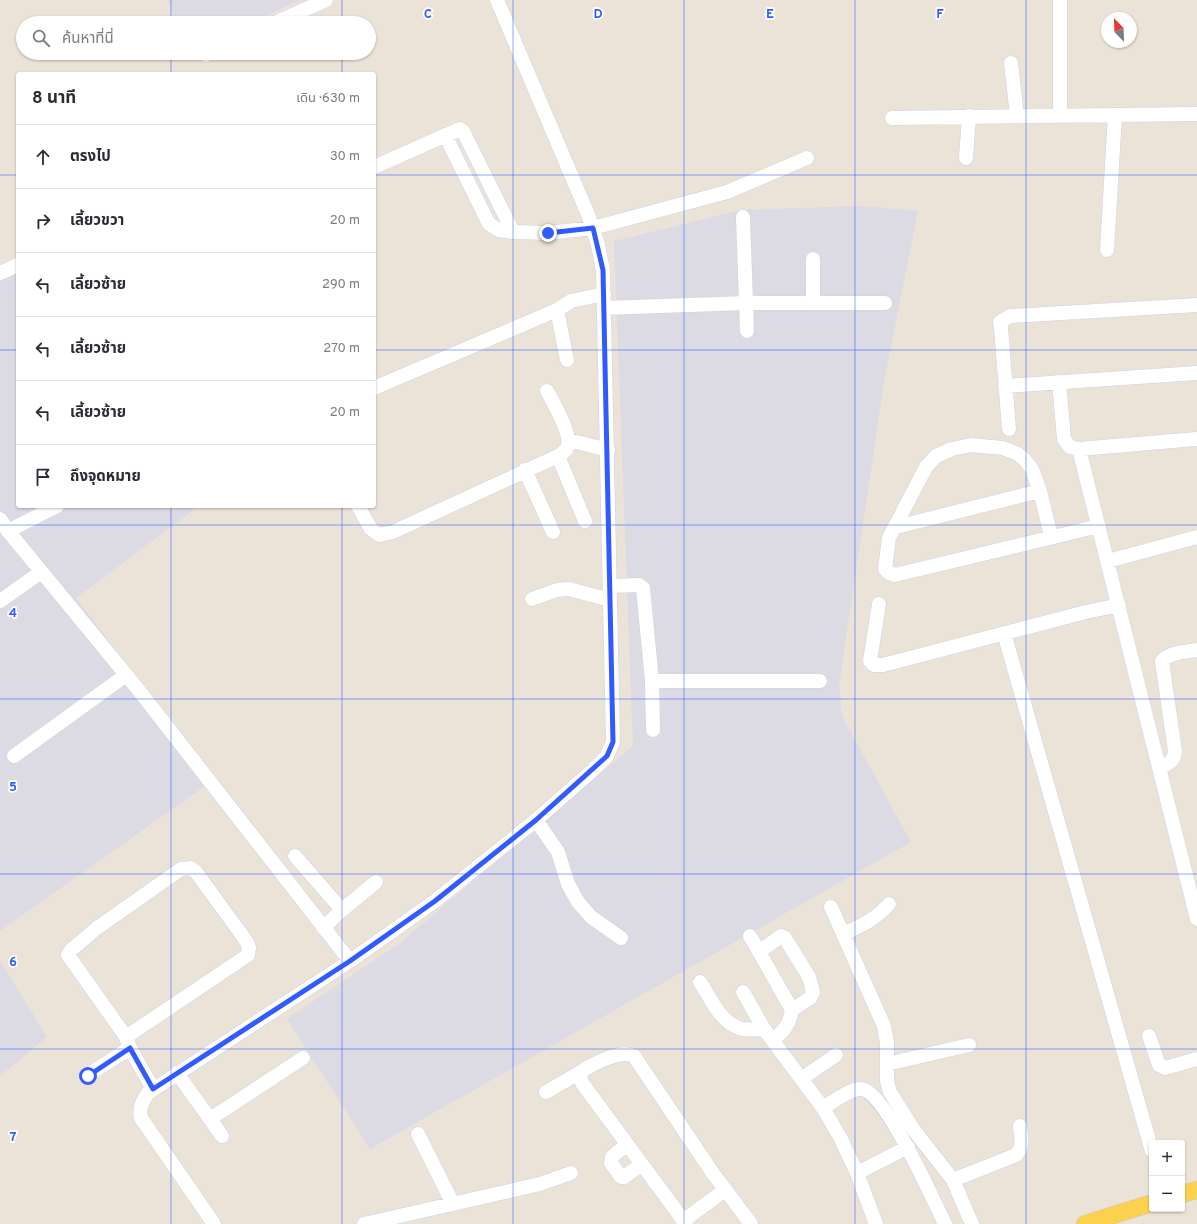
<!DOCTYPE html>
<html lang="th">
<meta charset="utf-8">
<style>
:root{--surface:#fff;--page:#f2f2f3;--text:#2b2b33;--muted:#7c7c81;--line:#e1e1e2}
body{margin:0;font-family:Overpass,"Noto Sans Thai",sans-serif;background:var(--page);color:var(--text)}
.controls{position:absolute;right:12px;bottom:12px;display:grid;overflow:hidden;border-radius:4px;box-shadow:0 1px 3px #0004}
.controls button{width:36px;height:36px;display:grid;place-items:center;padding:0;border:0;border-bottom:1px solid var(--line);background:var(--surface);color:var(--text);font:20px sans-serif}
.compass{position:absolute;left:1101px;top:12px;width:36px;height:36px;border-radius:50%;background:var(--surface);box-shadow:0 1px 3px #0004;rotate:337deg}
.stop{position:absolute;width:12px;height:12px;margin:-9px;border:3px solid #325bff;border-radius:50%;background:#fff}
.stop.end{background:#325bff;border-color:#fff;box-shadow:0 1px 4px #0008}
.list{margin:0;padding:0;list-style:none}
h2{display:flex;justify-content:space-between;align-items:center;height:52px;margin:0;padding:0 16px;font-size:17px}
h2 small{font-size:13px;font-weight:400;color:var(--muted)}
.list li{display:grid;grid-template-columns:26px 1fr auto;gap:12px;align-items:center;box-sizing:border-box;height:64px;padding:0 16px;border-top:1px solid var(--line)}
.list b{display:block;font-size:15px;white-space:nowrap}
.list em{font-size:13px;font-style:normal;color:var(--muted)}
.icon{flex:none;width:22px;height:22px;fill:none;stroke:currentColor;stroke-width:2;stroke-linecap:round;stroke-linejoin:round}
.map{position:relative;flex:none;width:1197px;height:1224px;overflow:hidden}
.search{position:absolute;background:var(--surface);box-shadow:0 1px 3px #0004;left:16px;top:16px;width:360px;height:44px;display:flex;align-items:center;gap:10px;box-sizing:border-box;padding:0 14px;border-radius:22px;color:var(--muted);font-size:15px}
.panel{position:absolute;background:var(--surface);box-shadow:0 1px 3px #0004;left:16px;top:72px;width:360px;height:436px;border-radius:4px}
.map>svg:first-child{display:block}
</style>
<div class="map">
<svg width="1197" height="1224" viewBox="0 0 1197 1224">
<rect width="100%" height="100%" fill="#ece3d8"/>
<!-- industrial -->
<path fill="#dcdae3" d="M168 0H300L250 23H176Z
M861 206 918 211 884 382 839 686 842 716 911 842 370 1149 287 1019 400 943 633 746 614 241 741 210Z
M18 262V506H199L76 598 215 779 0 931V271Z
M0 960 47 1037 0 1076Z"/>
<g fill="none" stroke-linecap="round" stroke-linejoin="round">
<defs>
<path id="minor" d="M1060 0V116
M275 23 326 0
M206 55 209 53
M1011 63 1017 116
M892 118 1197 114
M445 135 489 224 499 230 513 232 548 233 593 228 727 192 807 158
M966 158 969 116
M374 167 460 129 463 131 513 232
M743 217 747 331
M1107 250 1115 115
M813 259V303
M0 273 18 265
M604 308 746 303H885
M567 360 557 310 571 301 604 294
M1059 382 1064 439 1070 447 1079 449 1197 439
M1005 386 1197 373
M374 388 557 310
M547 391C553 402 573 436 567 448 565 452 561 454 558 456L585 521
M1009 429 1001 328 1000 322 1010 316 1197 305
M569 440 608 450
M1079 449 1197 919
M525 470 553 532
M358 506 371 529 379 535 393 532 558 456
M0 519 8 531 137 688 350 961
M896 527 1040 491
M8 531 57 506
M1051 536 1040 491 1032 469 1025 460 1018 454 1003 448 971 445 952 449 936 456 926 467 889 538 885 569 889 573 895 575 1099 526
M1108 561 1197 537
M611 586 639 585 643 588 652 681 653 730
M532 599 557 590 569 589 610 600
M0 601 41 572
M879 604 870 661 874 665H883L1086 612 1119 605
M1004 633 1152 1151
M652 681H820
M14 756 126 675
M1159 768C1169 763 1174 762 1175 751L1162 661C1169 652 1186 652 1197 650
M536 820 558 852 568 884 578 902 591 917 621 938
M295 856 342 910 376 882
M831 907 884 1026 887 1043V1081L890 1092 913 1129 953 1180 972 1224
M323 928 342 910
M843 934C861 926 876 919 889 904
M750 936 792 1010C790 1024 783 1032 773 1040
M760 951 781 936 785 938 809 977 813 992 810 998 792 1010
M700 982C710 997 720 1022 739 1028 746 1031 757 1029 764 1029L823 1108 840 1137 857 1173 876 1224
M743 992 764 1029
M1149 1036 1159 1065 1165 1068 1197 1059
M126 1037 248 955 249 948 247 942 196 872 191 868 181 869 97 928 71 950 68 955 126 1037 130 1048 153 1089
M887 1064 969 1045
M177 1073 222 1136
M88 1075 130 1048
M801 1079 836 1055
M546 1092 579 1073
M823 1108C833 1102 849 1089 861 1089 884 1090 934 1201 945 1224
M210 1119 303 1058
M418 1134 453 1204
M627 1144 612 1157 611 1163 621 1177H624L642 1164
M857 1173 908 1147
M953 1180 1016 1155C1024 1147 1021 1137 1020 1126
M683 1221 725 1190
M214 1224 141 1118C139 1107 142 1102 148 1093L350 961 435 901 536 820 593 770 607 756 613 742 603 270 598 245 589 217 497 0
M364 1224 540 1184 571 1173
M686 1224 582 1083 579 1073C592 1064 621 1049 634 1056L712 1172 751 1224"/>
<path id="major" d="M1182 1194 1197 1190
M1085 1224 1152 1203"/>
</defs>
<!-- minor casing -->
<use href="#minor" stroke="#cdd2e3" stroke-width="15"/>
<!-- major casing -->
<use href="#major" stroke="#c7c7c7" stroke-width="18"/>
<!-- minor -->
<use href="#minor" stroke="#fff" stroke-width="14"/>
<!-- major -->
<use href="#major" stroke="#fcd14d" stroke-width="17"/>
</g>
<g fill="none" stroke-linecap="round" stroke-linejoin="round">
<!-- route -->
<path stroke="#325bff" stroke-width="5" d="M88 1076 130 1048 153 1089 350 961 435 901 536 820 607 756 613 742 603 270 593 228 548 233"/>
</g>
<!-- grid -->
<path fill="none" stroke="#325bff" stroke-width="1" stroke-opacity="0.55" d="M171 0V23M342 0V23M513 0V1224M684 0V1224M855 0V1224M1026 0V1224M171 53V74M342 53V74M0 175H18M374 175H1197M0 350H18M374 350H1197M171 506V1224M342 506V1224M0 525H1197M0 699H1197M0 874H1197M0 1049H1197"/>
<g font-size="13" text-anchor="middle" font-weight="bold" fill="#325bff" stroke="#fff" stroke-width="3.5" stroke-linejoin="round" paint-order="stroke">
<text x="428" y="18">C</text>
<text x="598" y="18">D</text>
<text x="770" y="18">E</text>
<text x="940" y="18">F</text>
<text x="13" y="617">4</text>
<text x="13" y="791">5</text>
<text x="13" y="966">6</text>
<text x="13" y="1141">7</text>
</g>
</svg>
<div class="controls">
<button>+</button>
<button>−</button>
</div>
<svg class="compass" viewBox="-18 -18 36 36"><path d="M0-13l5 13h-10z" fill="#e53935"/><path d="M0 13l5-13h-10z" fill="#7c7c81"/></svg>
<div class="stop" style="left:88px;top:1076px"></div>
<div class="stop end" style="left:548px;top:233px"></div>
<div class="search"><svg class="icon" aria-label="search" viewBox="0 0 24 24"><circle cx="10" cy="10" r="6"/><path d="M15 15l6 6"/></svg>ค้นหาที่นี่</div>
<section class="panel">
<h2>8 นาที<small>เดิน · 630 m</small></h2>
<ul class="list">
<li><svg class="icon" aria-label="ahead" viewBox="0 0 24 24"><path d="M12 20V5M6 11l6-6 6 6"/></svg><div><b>ตรงไป</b></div><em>30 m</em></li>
<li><svg class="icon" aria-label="right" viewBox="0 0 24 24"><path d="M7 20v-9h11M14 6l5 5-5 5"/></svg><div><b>เลี้ยวขวา</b></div><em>20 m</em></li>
<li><svg class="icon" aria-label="left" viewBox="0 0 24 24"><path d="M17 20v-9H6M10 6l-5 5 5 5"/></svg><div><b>เลี้ยวซ้าย</b></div><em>290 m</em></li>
<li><svg class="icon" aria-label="left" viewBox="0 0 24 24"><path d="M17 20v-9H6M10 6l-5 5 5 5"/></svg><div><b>เลี้ยวซ้าย</b></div><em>270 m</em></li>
<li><svg class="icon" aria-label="left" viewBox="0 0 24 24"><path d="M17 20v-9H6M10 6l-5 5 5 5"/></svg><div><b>เลี้ยวซ้าย</b></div><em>20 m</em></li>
<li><svg class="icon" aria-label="arrive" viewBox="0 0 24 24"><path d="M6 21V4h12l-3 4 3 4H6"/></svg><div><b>ถึงจุดหมาย</b></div></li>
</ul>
</section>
</div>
